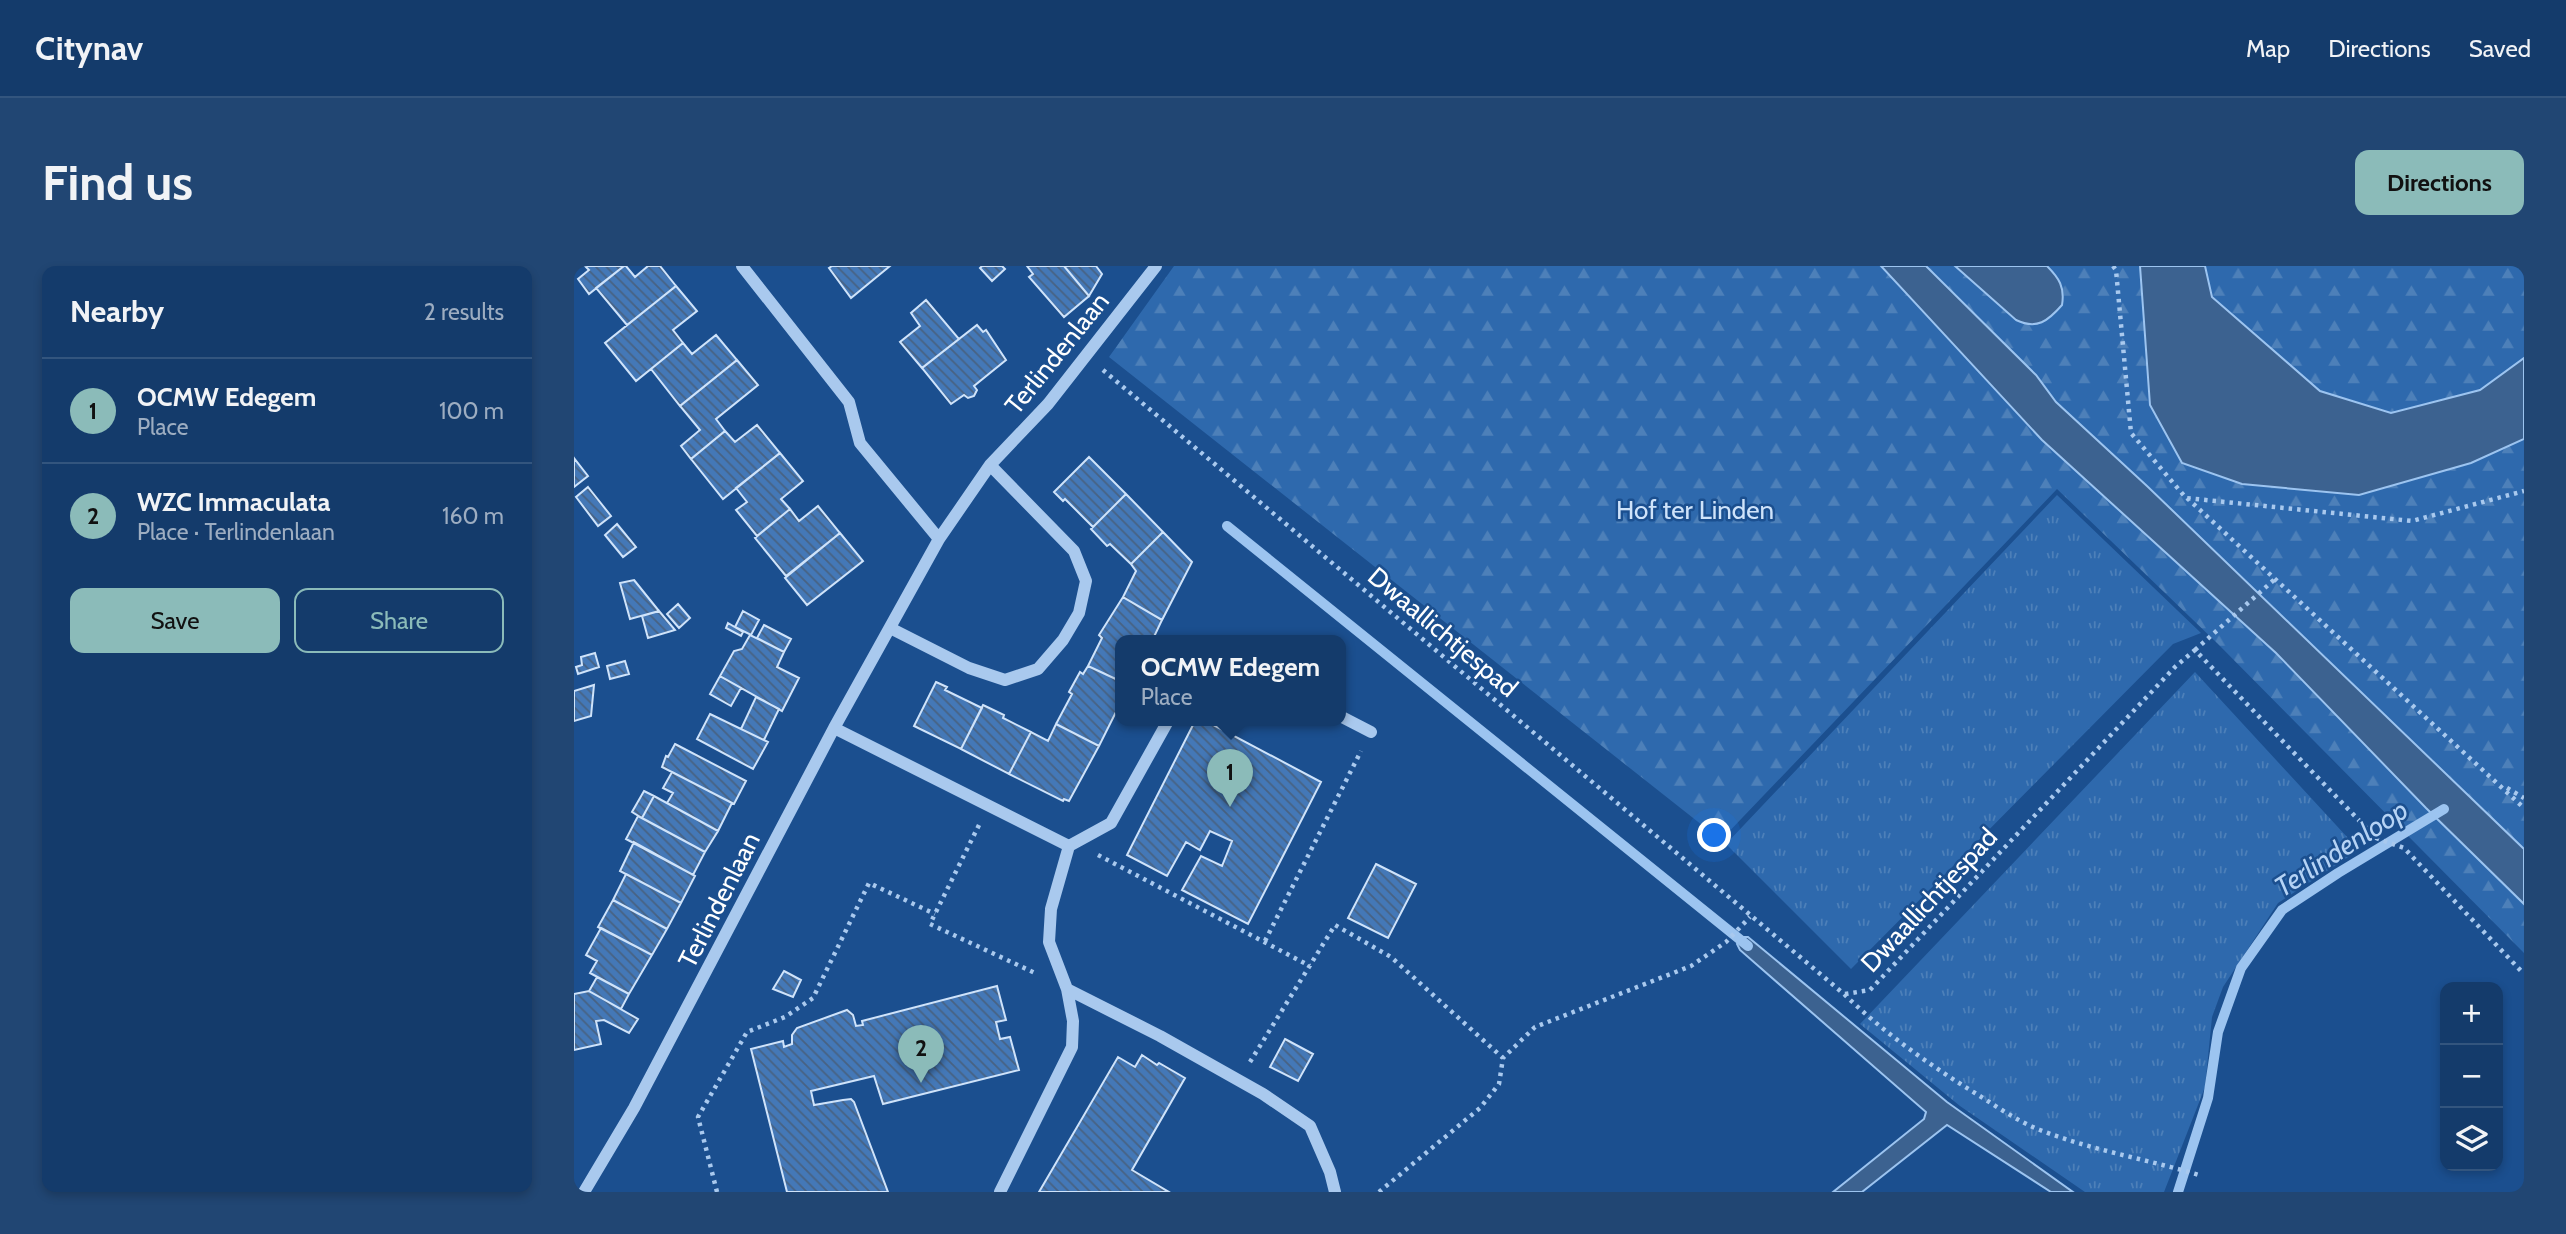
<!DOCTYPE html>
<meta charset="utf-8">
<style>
:root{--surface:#143b6b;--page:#214673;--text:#f1f3f6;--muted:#9dadc1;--line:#33557e;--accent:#8bbbb9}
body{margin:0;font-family:Cabin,sans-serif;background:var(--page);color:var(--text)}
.controls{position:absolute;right:21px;bottom:21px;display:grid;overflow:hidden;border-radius:14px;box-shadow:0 4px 10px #0003}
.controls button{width:63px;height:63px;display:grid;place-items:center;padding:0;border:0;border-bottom:2px solid var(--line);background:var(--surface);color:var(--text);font:35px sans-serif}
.you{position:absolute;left:1141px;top:570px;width:24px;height:24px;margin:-18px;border:5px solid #fff;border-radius:50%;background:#1a73e8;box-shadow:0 0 0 10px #1a73e833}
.badge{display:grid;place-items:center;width:46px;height:46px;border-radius:50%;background:var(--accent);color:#111;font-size:23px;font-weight:700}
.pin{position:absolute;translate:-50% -58px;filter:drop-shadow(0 2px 4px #0008)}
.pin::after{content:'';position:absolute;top:37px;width:24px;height:21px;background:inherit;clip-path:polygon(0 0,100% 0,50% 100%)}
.popup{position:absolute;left:541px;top:369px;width:231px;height:91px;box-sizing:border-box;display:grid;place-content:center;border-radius:14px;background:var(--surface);filter:drop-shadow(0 2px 5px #0005);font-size:23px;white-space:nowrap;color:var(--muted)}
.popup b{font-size:26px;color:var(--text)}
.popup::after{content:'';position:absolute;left:50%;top:100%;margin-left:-14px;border:14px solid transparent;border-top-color:var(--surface)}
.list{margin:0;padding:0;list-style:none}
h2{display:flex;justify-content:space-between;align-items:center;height:91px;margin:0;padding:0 28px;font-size:30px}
h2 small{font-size:23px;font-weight:400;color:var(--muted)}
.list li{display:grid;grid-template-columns:46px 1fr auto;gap:21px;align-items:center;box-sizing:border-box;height:105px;padding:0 28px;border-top:2px solid var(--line)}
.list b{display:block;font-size:26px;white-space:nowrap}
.list p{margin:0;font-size:23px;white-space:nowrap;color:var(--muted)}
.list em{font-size:23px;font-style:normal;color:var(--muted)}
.actions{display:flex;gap:14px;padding:21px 28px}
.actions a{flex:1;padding:16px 0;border:2px solid var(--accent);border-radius:14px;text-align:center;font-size:24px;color:var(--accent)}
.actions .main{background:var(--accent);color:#111}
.icon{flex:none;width:38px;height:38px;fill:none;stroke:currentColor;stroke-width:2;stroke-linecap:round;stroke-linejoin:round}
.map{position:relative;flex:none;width:1950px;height:926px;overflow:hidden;border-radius:14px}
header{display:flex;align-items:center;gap:42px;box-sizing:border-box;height:98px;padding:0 35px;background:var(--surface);border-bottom:2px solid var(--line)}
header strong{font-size:33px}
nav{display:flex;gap:38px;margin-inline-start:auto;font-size:24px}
.intro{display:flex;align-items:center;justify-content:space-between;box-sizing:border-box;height:168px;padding:0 42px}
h1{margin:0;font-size:49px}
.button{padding:18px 32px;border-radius:14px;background:var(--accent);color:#111;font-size:24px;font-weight:700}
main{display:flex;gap:42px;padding:0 42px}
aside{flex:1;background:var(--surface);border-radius:14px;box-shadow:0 4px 10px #0003}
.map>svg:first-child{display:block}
</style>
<header>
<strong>Citynav</strong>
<nav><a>Map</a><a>Directions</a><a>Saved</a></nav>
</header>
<div class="intro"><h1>Find us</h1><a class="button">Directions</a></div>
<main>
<aside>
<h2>Nearby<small>2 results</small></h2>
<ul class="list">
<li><span class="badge">1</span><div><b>OCMW Edegem</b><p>Place</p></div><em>100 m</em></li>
<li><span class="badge">2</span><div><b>WZC Immaculata</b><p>Place · Terlindenlaan</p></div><em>160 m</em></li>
</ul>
<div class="actions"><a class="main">Save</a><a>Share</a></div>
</aside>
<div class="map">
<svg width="1950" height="926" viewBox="0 0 1950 926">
<defs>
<pattern id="grass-tufts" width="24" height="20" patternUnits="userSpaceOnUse" patternTransform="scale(1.75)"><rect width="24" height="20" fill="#2e69ad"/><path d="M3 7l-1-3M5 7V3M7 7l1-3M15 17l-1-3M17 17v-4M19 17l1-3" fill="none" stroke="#4d80b9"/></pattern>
<pattern id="forest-firs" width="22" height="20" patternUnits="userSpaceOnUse" patternTransform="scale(1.75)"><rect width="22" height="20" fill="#2e69ad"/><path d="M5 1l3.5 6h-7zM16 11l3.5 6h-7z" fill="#4d80b9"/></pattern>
<pattern id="building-back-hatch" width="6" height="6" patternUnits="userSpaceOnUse" patternTransform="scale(1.75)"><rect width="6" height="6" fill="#4478b7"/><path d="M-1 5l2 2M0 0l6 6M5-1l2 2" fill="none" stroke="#486282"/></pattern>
</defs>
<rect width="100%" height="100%" fill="#1b4f8f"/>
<!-- grass -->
<path fill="url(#grass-tufts)" d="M1483 229 1627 367 1599 378 1277 703 1152 578Z
M1621 406 1785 584 1704 637 1649 721 1638 751 1631 821 1590 926H1511L1386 840 1286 758Z"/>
<!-- forest -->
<path fill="url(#forest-firs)" d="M600 0H1566L1576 139 1897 197 1950 173V687L1643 377 1483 223 1147 574 535 91Z
M1631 0H1950V92L1906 124 1817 147 1746 125 1638 31Z"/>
<!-- water -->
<path fill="#3c6290" stroke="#9cc4f0" stroke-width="2" d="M1307 0H1352L1462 109 1482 136 1573 220 1950 583V638L1852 542 1702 387 1468 174Z
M1381 0H1473C1485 12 1491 21 1488 39 1474 55 1463 64 1442 54Z
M1566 0H1631L1638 31 1746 125 1817 147 1906 124 1950 92V173L1897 197 1785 229 1668 218 1608 197 1576 139Z
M1169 671H1174L1373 836 1499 926H1477L1373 859 1288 926H1259L1350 853 1352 846 1166 684 1163 678Z"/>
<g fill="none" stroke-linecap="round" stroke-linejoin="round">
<!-- stream -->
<path stroke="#9cc4f0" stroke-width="10" d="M653 260 1174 680
M1604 926 1634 832 1644 766 1667 702 1708 644 1764 607 1870 543"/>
</g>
<!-- building -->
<path fill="url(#building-back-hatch)" stroke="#cfe3fa" stroke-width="2" d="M11 0H50L15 28 4 13 15 4Z
M50 0H52L61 11 74 0H86L102 20 53 59 22 22Z
M258 0H316L277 32 255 2Z
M408 0H428L431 3 418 15 406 2Z
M453 0H490L515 30 490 51 455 11 459 8Z
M490 0H522L528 8 515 30Z
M102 20 123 45 99 64 109 77 62 115 31 77Z
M352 34 385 73 348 102 326 76 346 60 337 47Z
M403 59 409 66 412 64 432 94 400 120 403 124 400 130 394 132 390 129 377 138 348 102Z
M142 69 163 94 106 140 77 103 109 77 118 88Z
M163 94 184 119 142 153 151 165 117 193 107 180 126 164 106 140Z
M183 159 206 187 149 233 117 193 151 165 161 176Z
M206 187 229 215 207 233 216 243 183 270 162 244 173 236 162 222Z
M515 191 552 228 519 261 491 233 489 235 480 226Z
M0 192 14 210 0 221Z
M14 221 37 250 24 260 2 231Z
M552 228 589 266 557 298 536 278 533 280 517 263Z
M244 240 266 267 212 310 181 272 216 243 225 255Z
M43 258 62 281 49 291 31 269Z
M589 266 618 296 588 354 549 331 562 305 557 298Z
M266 267 289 295 233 339 211 312Z
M60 314 85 345 56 353 46 317Z
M549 331 588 354 578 375H546V415L514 400 528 372 525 369Z
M104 338 116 352 105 362 93 348Z
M85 345 101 364 74 372 68 350Z
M169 345 185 354 177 369 161 361Z
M154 357 169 366 167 370 152 362Z
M190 359 217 373 210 386 183 372Z
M176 369 210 386 203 401 225 412 208 445 146 410 160 385 168 383Z
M21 387 25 401 4 408 2 401 8 399 7 391Z
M51 395 55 408 36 413 33 400Z
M514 400 546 415V438L525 480 482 458 498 428 495 426 506 406 509 408Z
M146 410 167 422 157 440 136 428Z
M362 416 373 421 371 424 408 442 387 483 340 460Z
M20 419 17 450 0 455V425Z
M182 431 205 443 190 474 167 463Z
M409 439 430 449 429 452 457 466 435 508 387 483Z
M136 448 194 476 179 503 123 473Z
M621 455H632L747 516 674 658 608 624 627 590 648 600 658 575 636 565 626 584 612 576 593 610 553 589Z
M482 458 525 480 495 535 490 533 489 535 435 508 457 466 474 475Z
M101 478 172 515 160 538 88 501 92 490 94 491Z
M98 506 158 537 144 565 93 537 99 527 89 522Z
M70 525 80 530 68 552 58 546Z
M80 530 144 565 131 586 68 552Z
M64 550 131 586 119 609 52 573Z
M60 576 121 610 107 637 46 605Z
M802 598 842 618 814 672 774 652Z
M52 608 107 637 93 663 39 634Z
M39 634 93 663 78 689 24 661Z
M27 662 78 689 55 728 16 707 23 695 12 689Z
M210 705 227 714 219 731 199 723Z
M23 711 55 728 47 743 15 725Z
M423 720 432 754 422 756 426 773 436 771 445 804 309 838 300 810 237 825 240 839 269 834 277 833 280 836 314 926H213L177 783 209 775 210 781 218 778V769L223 762 273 744 279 749 282 760 289 759 288 755Z
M15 725 64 753 55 767 30 754 22 755 27 778 0 784V728Z
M711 773 739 788 724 815 696 801Z
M568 789 583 799 585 797 611 812 558 904 595 926H465L544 791 561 801Z"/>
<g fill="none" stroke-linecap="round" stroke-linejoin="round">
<!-- path -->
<path stroke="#a9c9ee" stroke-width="4.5" stroke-dasharray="3.5 5" stroke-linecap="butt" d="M1539 0 1542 4 1557 167 1612 232 1838 255 1950 225
M529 104 1270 728C1309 766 1354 798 1401 827 1422 840 1443 855 1466 864 1517 884 1572 893 1625 909
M1613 232 1950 542
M1621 384 1701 313
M1933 522 1950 532
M405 559 356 658 461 707
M524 589 736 700
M691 675 787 485
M1271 728 1296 724 1601 401 1621 384 1802 572 1830 582 1950 708
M676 796 761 659 817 691 929 792
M143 926 124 851 173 766 211 751 239 732 295 617 361 648
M805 926 906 842 925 818 929 792 961 761 1117 700 1152 676 1176 651"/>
<!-- minor -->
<path stroke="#a9c9ee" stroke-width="12" d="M168 0 275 136 286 177 365 273
M316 362 395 402 431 414 464 403 489 374 505 347 512 315 500 285 416 199
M766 450 797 466
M260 462 495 580 477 643 475 676 493 723 499 755 498 781 426 926
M495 580 537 557 594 455
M493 723 586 770 689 828 736 860 756 906 761 926
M10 926 60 842 260 462 365 273 416 199 474 138 582 0"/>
</g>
<g text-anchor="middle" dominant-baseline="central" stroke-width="5" stroke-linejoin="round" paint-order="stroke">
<!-- street labels -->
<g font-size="26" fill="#fff" stroke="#1b4f8f">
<text transform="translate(483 87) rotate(-51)">Terlindenlaan</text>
<text transform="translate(869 366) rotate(40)">Dwaallichtjespad</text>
<text transform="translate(145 634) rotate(-63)">Terlindenlaan</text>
<text transform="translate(1355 634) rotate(-47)">Dwaallichtjespad</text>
</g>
<!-- park labels -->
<g font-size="26" fill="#cfe3fa" stroke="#1b4f8f">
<text x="1121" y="244">Hof ter Linden</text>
</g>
<!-- water labels -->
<g font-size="28" font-style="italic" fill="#b5d3f5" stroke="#1b4f8f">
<text transform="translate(1767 582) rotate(-33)">Terlindenloop</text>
</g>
</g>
</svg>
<div class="controls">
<button>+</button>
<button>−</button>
<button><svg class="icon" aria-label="layers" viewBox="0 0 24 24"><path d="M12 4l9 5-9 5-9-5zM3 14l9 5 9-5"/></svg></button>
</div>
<div class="you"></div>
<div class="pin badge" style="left:656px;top:541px">1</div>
<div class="popup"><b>OCMW Edegem</b>Place</div>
<div class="pin badge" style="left:347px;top:817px">2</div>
</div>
</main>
